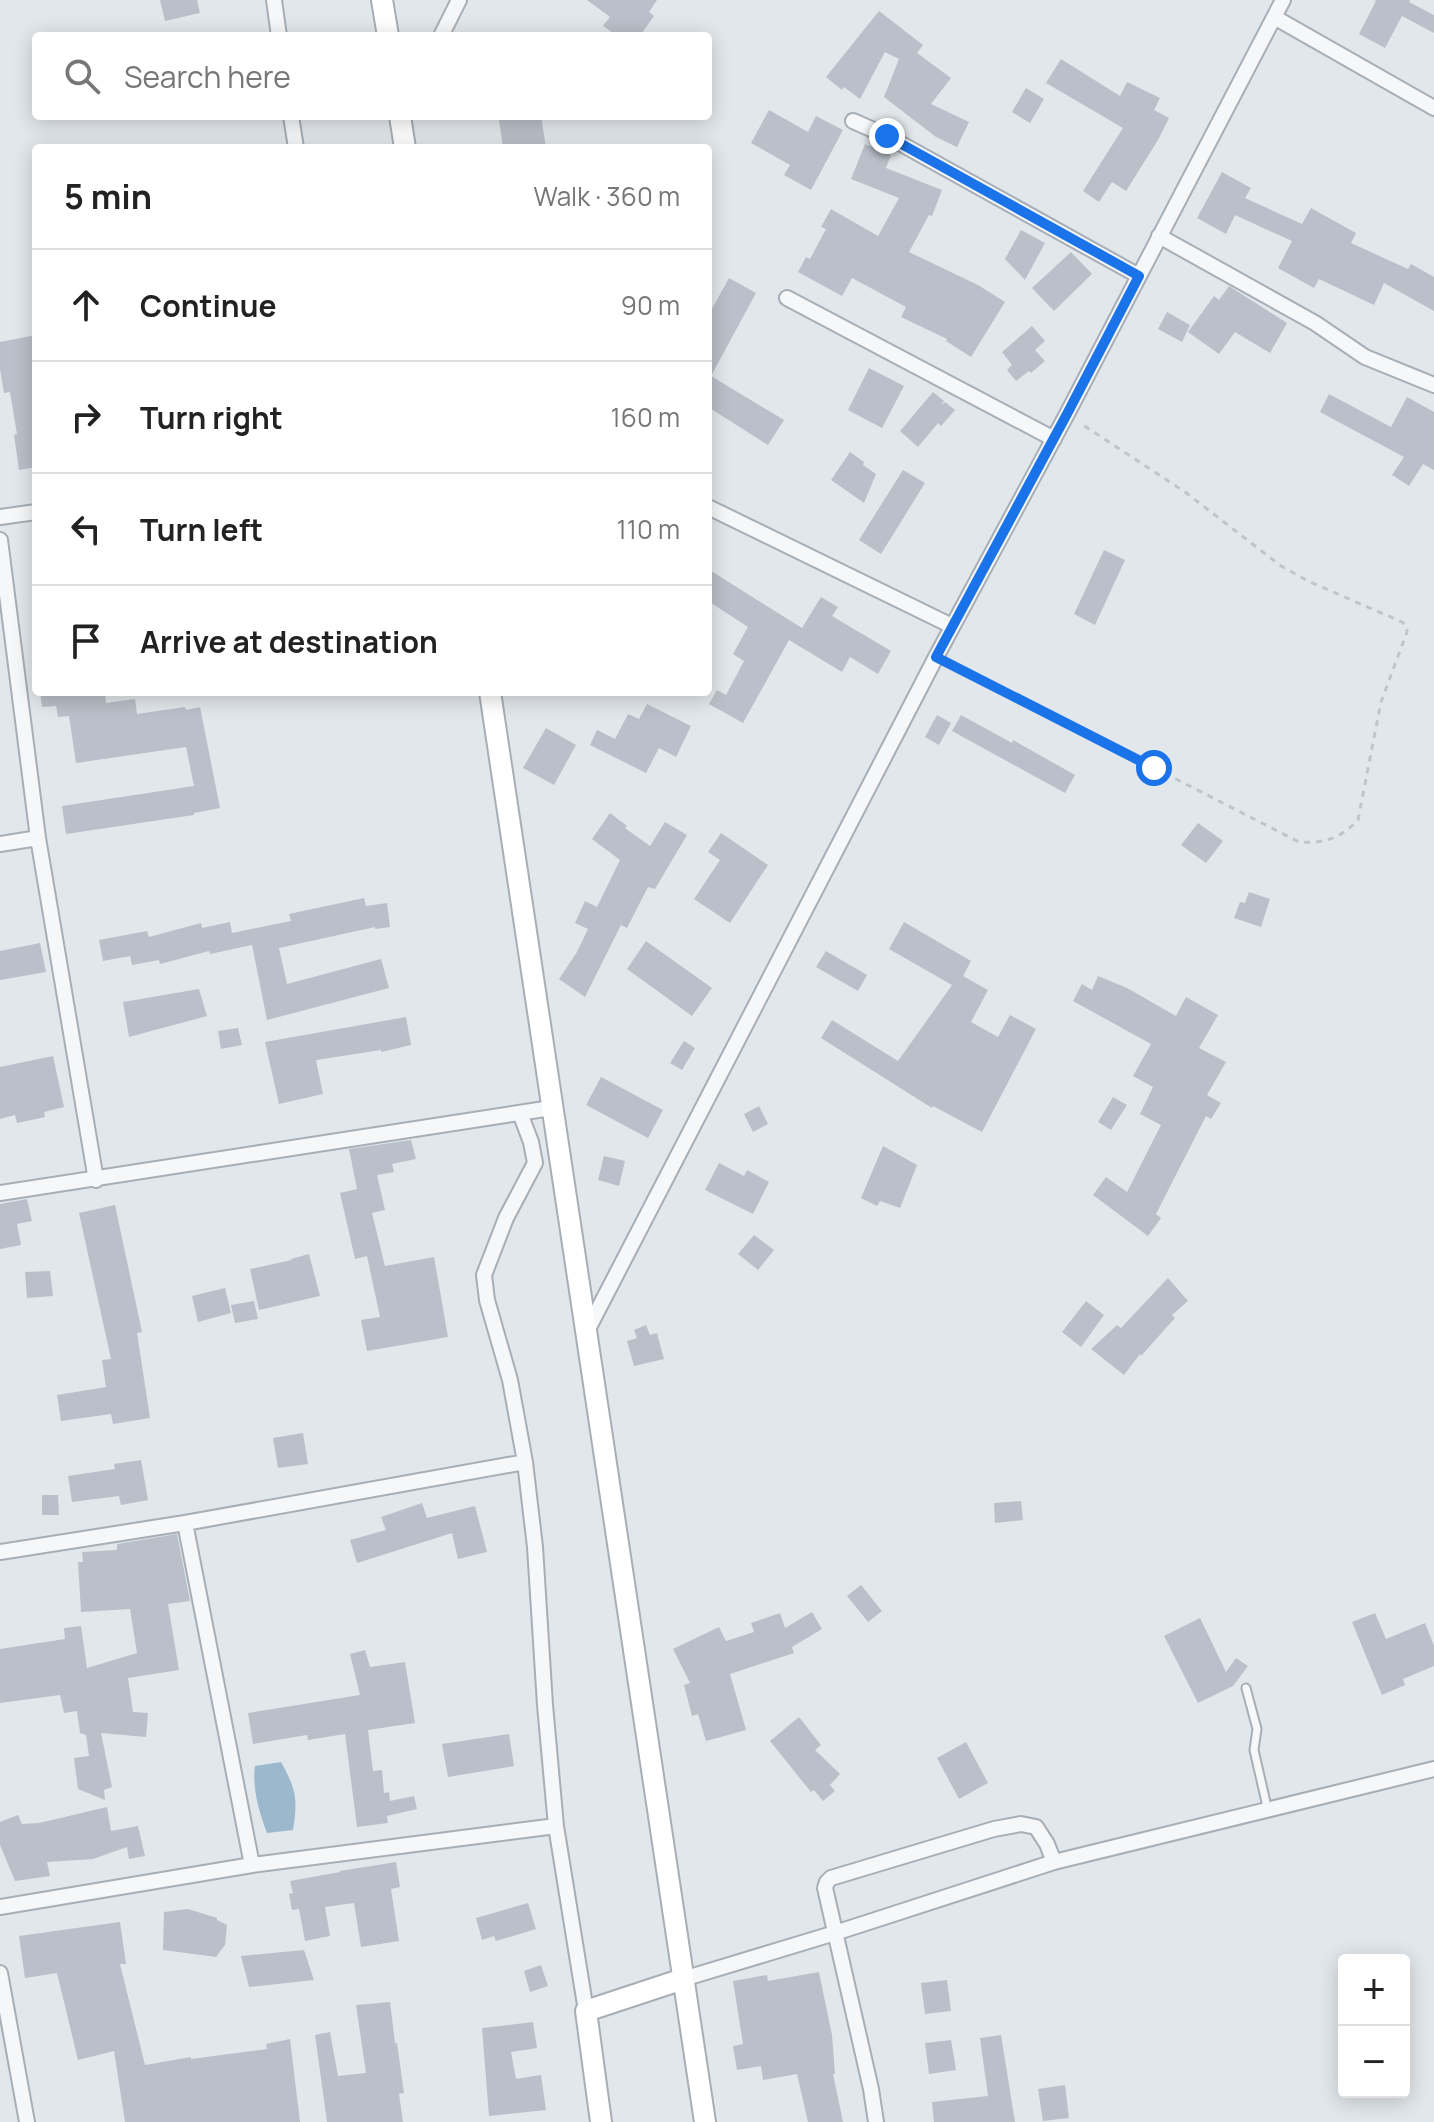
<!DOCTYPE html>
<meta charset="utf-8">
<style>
:root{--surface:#fff;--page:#f6f6f6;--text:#222;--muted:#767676;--line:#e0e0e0}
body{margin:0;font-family:Manrope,sans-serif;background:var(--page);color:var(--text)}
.controls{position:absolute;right:24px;bottom:24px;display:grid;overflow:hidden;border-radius:8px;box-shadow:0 4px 20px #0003}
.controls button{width:72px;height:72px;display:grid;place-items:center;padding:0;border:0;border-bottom:2px solid var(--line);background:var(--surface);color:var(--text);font:40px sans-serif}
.stop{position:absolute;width:24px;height:24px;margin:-18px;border:6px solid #1a73e8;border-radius:50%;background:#fff}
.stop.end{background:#1a73e8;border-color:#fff;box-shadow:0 2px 8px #0008}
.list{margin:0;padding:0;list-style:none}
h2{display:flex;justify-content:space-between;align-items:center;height:104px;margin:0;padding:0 32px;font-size:34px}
h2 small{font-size:26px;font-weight:400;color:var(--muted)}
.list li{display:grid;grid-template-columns:52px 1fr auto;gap:24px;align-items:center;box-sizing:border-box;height:112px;padding:0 32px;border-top:2px solid var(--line)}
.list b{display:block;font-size:30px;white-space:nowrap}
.list em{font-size:26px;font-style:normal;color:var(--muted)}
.icon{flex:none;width:44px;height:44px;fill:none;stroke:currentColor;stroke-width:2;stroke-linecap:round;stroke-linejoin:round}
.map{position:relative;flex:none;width:1434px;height:2122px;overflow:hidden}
.search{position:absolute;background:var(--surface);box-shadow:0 4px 20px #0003;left:32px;top:32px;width:680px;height:88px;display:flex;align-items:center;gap:20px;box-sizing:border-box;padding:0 28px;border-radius:8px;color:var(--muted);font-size:30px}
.panel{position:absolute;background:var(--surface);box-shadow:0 4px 20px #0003;left:32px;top:144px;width:680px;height:552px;border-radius:8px}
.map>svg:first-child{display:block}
</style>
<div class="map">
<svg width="1434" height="2122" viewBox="0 0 1434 2122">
<rect width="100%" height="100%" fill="#e2e7eb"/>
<!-- water -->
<path fill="#9bb8cd" d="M281 1762C296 1789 298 1799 293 1830L267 1833C259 1812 252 1788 255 1766Z"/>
<!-- building -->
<path fill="#b9c0c9" d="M160 0H197L200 13 165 21Z
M587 0H657L649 12 654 16 640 36H617L603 26 610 17Z
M1374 0H1410L1409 2 1434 15V33L1402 16 1385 48 1359 34 1376 1Z
M879 11 923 45 917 53 951 78 931 104 969 122 957 147 936 137 884 97 899 59 885 52 860 99 844 87 842 90 826 77Z
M1061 59 1120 96 1127 82 1160 98 1154 110 1169 118 1158 140 1126 191 1112 182 1099 202 1083 191 1123 128 1046 83Z
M1026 88 1044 99 1030 123 1012 112Z
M769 110 808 132 816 116 843 130 811 190 784 175 790 165 751 143Z
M523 116H541L546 148H503L499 120Z
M865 144 891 155 886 168 942 190 932 216 929 215 909 252 978 285 1005 302 971 357 946 341 947 339 901 317 906 307 852 278 842 296 798 272 806 257 810 259 826 229 821 227 831 209 878 236 899 198 851 179Z
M1222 172 1251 188 1245 198 1302 224 1311 208 1356 233 1351 243 1408 269 1411 264 1434 277V311L1384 283 1374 305 1319 279 1314 288 1278 268 1292 241 1235 215 1226 234 1197 218Z
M1021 230 1045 243 1025 280 1005 259Z
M1071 252 1092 274 1054 311 1032 288Z
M729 278 756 293 711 376 784 420 768 445 708 407V316Z
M1229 286 1287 323 1270 353 1235 332 1219 354 1188 332 1214 296 1219 300Z
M1167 312 1190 325 1182 342 1158 329Z
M1032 326 1045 341 1035 350 1045 361 1031 373 1029 371 1016 381 1007 370 1012 365 1002 352Z
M36 335V467L19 470 14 435 17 434 10 392 4 393 0 369V342Z
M869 368 904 386 882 428 848 410Z
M933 392 944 401 941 405 945 402 955 410 941 426 938 423 918 447 900 431Z
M1329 394 1391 427 1407 397 1434 412V470L1423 464 1409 486 1392 475 1404 457 1320 412Z
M850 452 864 462 863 465 876 474 864 503 831 480Z
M903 470 925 483 881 554 859 540Z
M1104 550 1125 560 1095 625 1074 614Z
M708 569 802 628 821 597 838 607 832 616 891 651 878 674 850 657 842 672 789 640 743 723 709 704 717 690 726 695 744 661 733 654 748 627 708 601Z
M40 692H105L106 703 135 699 137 714 185 707 186 710 200 707 220 808 194 813V815L66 834 62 806 194 786 186 747 76 763 69 716 58 717 56 706 42 707Z
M647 704 691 726 676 757 659 748 646 773 590 745 597 730 615 739 628 714 639 719Z
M937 715 951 723 939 745 925 737Z
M961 715 1012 743 1013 740 1075 775 1065 793 952 731Z
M546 728 576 745 554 785 523 768Z
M610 813 627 826 625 828 650 846 665 822 687 835 655 889 648 887 627 928 621 925 585 997 559 979 577 952 588 929 575 923 585 901 597 907 620 860 592 839Z
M1198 823 1223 841 1206 863 1181 845Z
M721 833 768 865 730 923 694 899 720 860 708 852Z
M1249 892 1270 899 1261 927 1234 918 1240 902 1245 903Z
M364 898 366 906 387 903 390 927 375 929V927L279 948 287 984 381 959 389 988 267 1020 252 945 210 954 209 951 160 964 159 960 132 965 130 956 103 961 99 940 147 931 149 937 201 923 202 928 230 922 232 933 291 921 289 914Z
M904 922 971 961 963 976 988 990 971 1022 998 1037 1010 1015 1036 1029 982 1132 933 1106 932 1108 821 1038 832 1020 898 1061 952 985 889 949Z
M646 941 712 988 692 1016 627 969Z
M40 943 46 972 0 980V951Z
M826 951 867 975 858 991 816 967Z
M1098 976 1127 988 1176 1016 1186 997 1218 1015 1199 1048 1226 1062 1207 1095 1221 1103 1211 1119 1206 1116 1156 1214 1161 1218 1148 1236 1093 1195 1106 1177 1127 1192 1161 1125 1140 1114 1153 1087 1133 1076 1151 1044 1073 1001 1082 984 1092 990Z
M199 989 207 1016 129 1037 123 1002Z
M406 1017 411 1045 381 1052V1050L316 1060 323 1094 279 1104 265 1042Z
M238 1028 242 1045 221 1049 218 1031Z
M684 1041 695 1048 682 1070 670 1063Z
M53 1056 64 1107 44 1112 45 1117 17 1123 15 1115 0 1119V1067Z
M601 1077 663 1110 648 1138 586 1105Z
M1113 1097 1127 1105 1111 1130 1098 1122Z
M759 1106 768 1124 753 1132 744 1114Z
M411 1140 416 1159 392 1164 394 1172 377 1175 385 1210 372 1213 385 1266 434 1257 448 1337 367 1351 361 1320 380 1317 367 1256 355 1259 340 1193 357 1189 349 1149Z
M883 1146 917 1165 900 1208 880 1201 877 1206 861 1198Z
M604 1156 625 1161 619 1186 598 1180Z
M719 1163 744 1176 747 1170 769 1182 753 1214 705 1190Z
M27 1199 32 1221 17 1224 21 1245 0 1249V1204Z
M115 1205 142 1332 137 1333 150 1418 113 1424 111 1414 61 1421 57 1395 106 1387 102 1360 111 1359 79 1213Z
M754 1235 774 1250 758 1270 738 1254Z
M309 1254 320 1296 259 1310 250 1269 292 1260 291 1259Z
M50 1271 53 1296 27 1298 25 1272Z
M1168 1278 1188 1301 1172 1315 1175 1318 1141 1356 1140 1354 1124 1375 1091 1349 1117 1325 1121 1328Z
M225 1288 231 1313 198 1322 192 1296Z
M254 1301 258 1319 235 1323 231 1305Z
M1086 1301 1104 1315 1081 1347 1062 1332Z
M646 1325 650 1335 657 1333 664 1359 634 1366 627 1341 637 1338 634 1330Z
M303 1433 308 1464 278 1468 273 1438Z
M141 1460 148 1500 121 1505 119 1496 72 1502 68 1476 115 1469 114 1464Z
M42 1495H58L59 1515H42Z
M1021 1501 1023 1520 995 1523 994 1503Z
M422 1503 427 1518 475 1506 487 1552 458 1559 452 1533 357 1563 350 1540 386 1530 381 1517Z
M177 1534 190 1601 168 1604 179 1670 128 1678 133 1712 148 1713 146 1737 101 1733 112 1787 104 1790 105 1800 78 1789 74 1758 89 1756 86 1735 80 1733 77 1711 64 1713 60 1695 0 1703V1649L65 1639 64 1628 81 1626 87 1668 137 1653 130 1609 81 1612 78 1562H83L82 1552 117 1550V1544Z
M861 1585 882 1611 868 1622 847 1596Z
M812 1612 822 1629 792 1647 794 1653 730 1674 746 1730 706 1741 698 1714 692 1716 684 1685 690 1683 673 1649 719 1627 726 1641 754 1632 751 1623 780 1613 785 1628Z
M1375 1613 1386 1639 1425 1623 1434 1646V1666L1403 1679 1405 1685 1382 1695 1352 1622Z
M1200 1618 1226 1672 1236 1658 1248 1666 1233 1686 1198 1703 1164 1636Z
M365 1650 370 1667 405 1662 415 1723 368 1730 373 1771 382 1770 384 1793 389 1792 390 1801 414 1796 417 1809 387 1816 388 1823 357 1827 345 1734 308 1740 307 1735 253 1744 248 1713 360 1695 350 1654Z
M799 1717 821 1745 815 1750 840 1774 830 1785 835 1791 823 1801 814 1790 811 1792 770 1741Z
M509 1734 514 1766 448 1777 442 1744Z
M966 1742 988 1783 959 1799 937 1758Z
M107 1807 111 1831 138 1826 145 1856 129 1859 127 1847 93 1859 47 1862 50 1876 15 1881 0 1845V1822L18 1815 22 1824 39 1823Z
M396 1862 400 1887 391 1889 399 1941 361 1947 354 1903 325 1907 330 1936 305 1941 299 1909 292 1910 289 1894 293 1893 290 1881 340 1872V1871Z
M528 1903 536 1929 496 1941 494 1936 482 1940 476 1918Z
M188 1909 217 1918V1920L227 1925 225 1945 216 1957 163 1950 164 1912Z
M120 1922 126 1964H120L145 2065 191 2057V2059L267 2049 266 2044 290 2039 300 2122H125L114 2051 78 2060 57 1973 25 1978 19 1936Z
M304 1950 314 1980 249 1987 241 1956Z
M541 1965 548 1986 530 1992 524 1971Z
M819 1972 832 2035 835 2074H833L843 2122H808L797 2074 763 2080 761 2066 737 2070 733 2046 743 2044 733 1981 767 1975 768 1981Z
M947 1980 951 2011 925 2014 921 1983Z
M390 2002 395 2043H397L404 2093 399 2094 403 2122H327L315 2035 330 2032 338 2076 366 2073 356 2005Z
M533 2022 537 2048 511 2052 516 2079 541 2075 546 2110 489 2116 482 2028Z
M1001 2035 1015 2122H934L932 2102 988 2096 980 2038Z
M951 2040 956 2070 929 2074 925 2043Z
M1065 2085 1069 2118 1043 2121 1038 2089Z"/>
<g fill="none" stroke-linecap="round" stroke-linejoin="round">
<defs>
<path id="lane" d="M1246 1688 1257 1729 1254 1750 1268 1811"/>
<path id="street" d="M274 0 279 36
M1274 17 1434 108
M441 36 459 0
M291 116 296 148
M853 121 887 136 1139 276
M1159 236 1315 323 1365 357 1434 385
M787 298 1054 439
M708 507 952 626
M0 517 36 512
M0 540 38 838 96 1180
M0 844 38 838
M520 1113 531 1142 535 1163 506 1218 484 1275 487 1300 510 1380 525 1462 535 1547 545 1705 556 1826 586 2011
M0 1193 551 1108
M587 1331 936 657 1067 414 1283 0
M185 1523 252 1865
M0 1552 185 1523 525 1462
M0 1907 252 1865 556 1826
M0 1973 27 2122
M683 1979 835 1933 1054 1862 1434 1769
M876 2122 871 2089 825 1888 827 1882 831 1878 994 1829 1021 1824 1036 1827 1047 1844 1054 1862"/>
<path id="secondary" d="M382 0 388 36
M400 116 405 148
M490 692 705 2122
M601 2122 586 2011 683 1979"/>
</defs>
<!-- lane casing -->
<use href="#lane" stroke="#a7aeb6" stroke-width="11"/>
<!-- street casing -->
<use href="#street" stroke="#a7aeb6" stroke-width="18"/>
<!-- secondary casing -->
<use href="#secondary" stroke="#a7aeb6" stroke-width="24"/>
<!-- path -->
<path stroke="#c0c5ca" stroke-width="3" stroke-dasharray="6 6" stroke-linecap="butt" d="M951 664 1299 842C1323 844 1341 838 1358 820L1381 702 1407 632 1406 626 1402 622 1308 581 1281 566 1185 492 1080 423"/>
<!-- lane -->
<use href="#lane" stroke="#f5f7f9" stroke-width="7"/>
<!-- street -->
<use href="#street" stroke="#f5f7f9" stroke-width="14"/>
<!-- secondary -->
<use href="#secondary" stroke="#fff" stroke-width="20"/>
</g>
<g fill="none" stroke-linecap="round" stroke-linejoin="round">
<!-- route -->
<path stroke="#1a73e8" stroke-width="10" d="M887 136 1139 276 1067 414 936 657 1154 768"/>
</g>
</svg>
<div class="controls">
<button>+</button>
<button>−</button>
</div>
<div class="stop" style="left:1154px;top:768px"></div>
<div class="stop end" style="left:887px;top:136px"></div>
<div class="search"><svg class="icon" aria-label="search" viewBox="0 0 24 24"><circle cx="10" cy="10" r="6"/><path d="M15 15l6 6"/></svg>Search here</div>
<section class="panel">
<h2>5 min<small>Walk · 360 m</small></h2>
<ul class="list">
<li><svg class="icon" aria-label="ahead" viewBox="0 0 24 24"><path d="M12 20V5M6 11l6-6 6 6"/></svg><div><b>Continue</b></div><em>90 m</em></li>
<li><svg class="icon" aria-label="right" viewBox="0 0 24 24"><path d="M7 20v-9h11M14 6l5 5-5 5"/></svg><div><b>Turn right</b></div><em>160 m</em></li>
<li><svg class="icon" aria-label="left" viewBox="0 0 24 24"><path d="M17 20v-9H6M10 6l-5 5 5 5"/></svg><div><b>Turn left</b></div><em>110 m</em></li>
<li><svg class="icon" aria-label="arrive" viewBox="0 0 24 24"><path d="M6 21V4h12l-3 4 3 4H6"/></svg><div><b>Arrive at destination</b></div></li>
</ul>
</section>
</div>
